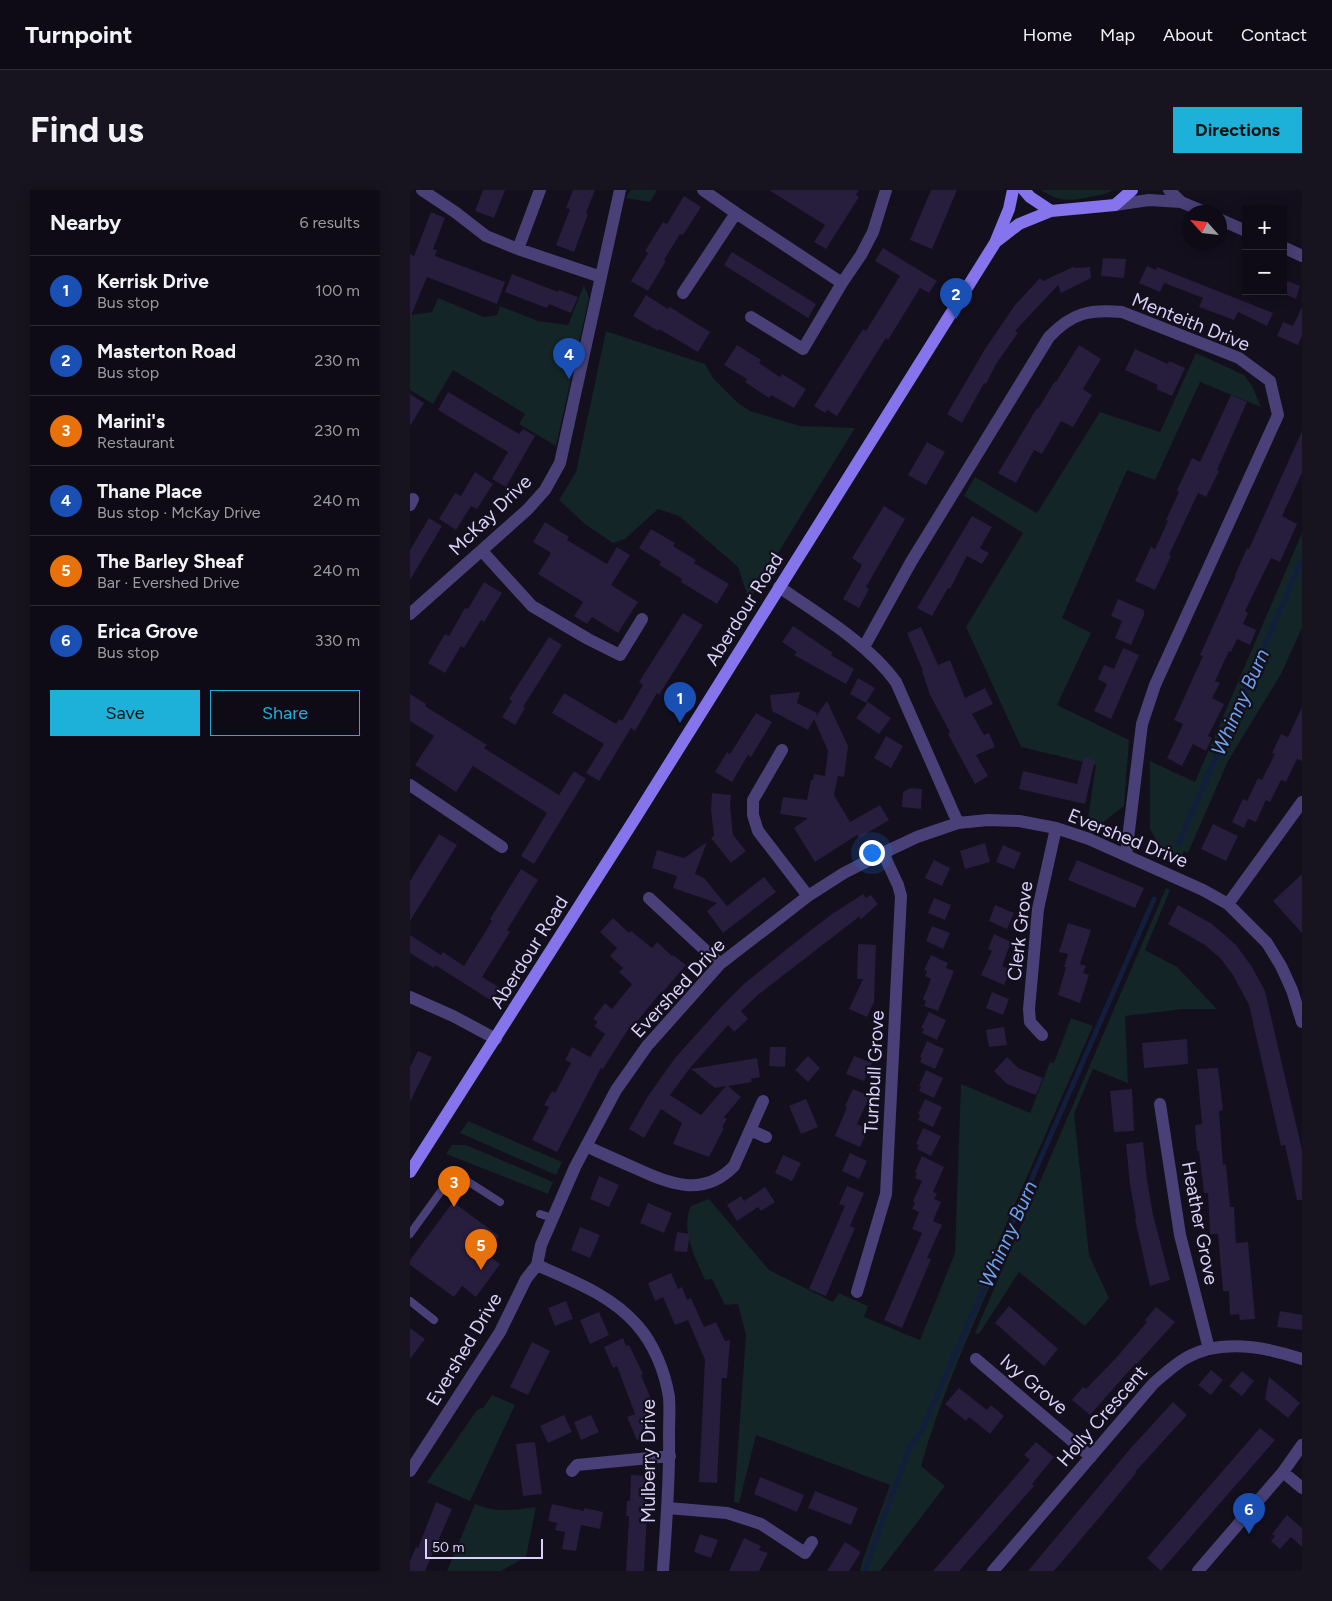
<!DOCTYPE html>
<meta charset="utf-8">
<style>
:root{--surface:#0e0b16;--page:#17141f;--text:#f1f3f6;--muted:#9b9ba1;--line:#2e2b35;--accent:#1db1d9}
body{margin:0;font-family:Figtree,sans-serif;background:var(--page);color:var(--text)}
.controls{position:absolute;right:15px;top:15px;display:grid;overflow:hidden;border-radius:0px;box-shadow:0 2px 12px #0003}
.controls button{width:45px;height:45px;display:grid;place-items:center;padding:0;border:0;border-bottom:1px solid var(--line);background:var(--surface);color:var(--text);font:25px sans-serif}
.compass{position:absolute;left:772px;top:15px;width:45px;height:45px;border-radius:50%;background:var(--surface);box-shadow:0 2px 12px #0003;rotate:297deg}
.scale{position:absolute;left:15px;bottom:12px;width:118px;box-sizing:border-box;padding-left:5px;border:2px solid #dad1f9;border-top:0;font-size:14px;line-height:18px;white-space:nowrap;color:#dad1f9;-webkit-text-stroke:4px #130f1d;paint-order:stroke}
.you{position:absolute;left:461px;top:662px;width:18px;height:18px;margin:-12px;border:4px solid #fff;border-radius:50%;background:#1a73e8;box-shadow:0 0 0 8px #1a73e833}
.badge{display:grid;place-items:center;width:32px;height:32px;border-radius:50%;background:var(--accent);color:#fff;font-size:16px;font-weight:700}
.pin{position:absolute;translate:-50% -41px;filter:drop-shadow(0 1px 2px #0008)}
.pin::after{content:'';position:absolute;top:26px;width:18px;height:15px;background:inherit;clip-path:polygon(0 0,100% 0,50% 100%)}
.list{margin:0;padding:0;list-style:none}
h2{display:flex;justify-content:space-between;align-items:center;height:65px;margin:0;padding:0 20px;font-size:21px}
h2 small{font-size:16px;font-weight:400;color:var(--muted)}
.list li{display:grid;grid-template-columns:32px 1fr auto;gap:15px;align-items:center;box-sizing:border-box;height:70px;padding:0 20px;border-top:1px solid var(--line)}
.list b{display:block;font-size:19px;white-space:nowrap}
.list p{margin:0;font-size:16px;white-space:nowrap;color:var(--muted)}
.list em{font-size:16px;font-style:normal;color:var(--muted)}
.actions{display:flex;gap:10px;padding:15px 20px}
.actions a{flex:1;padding:11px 0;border:1px solid var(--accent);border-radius:0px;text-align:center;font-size:18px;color:var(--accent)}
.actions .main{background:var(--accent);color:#111}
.map{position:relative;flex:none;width:892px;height:1381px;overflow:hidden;border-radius:0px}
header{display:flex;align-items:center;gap:30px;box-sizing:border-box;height:70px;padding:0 25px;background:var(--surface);border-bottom:1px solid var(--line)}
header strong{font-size:24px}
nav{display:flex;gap:28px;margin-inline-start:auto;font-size:18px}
.intro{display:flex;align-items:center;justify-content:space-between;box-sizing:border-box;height:120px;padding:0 30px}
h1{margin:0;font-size:35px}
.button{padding:12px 22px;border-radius:0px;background:var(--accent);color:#111;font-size:18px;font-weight:700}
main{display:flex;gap:30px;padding:0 30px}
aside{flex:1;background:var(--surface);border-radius:0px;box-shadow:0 2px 12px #0003}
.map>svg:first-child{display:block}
</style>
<header>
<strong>Turnpoint</strong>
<nav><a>Home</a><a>Map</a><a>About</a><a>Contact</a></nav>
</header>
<div class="intro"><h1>Find us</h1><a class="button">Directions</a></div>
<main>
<aside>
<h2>Nearby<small>6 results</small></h2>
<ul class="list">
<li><span class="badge" style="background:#1a4fb4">1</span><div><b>Kerrisk Drive</b><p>Bus stop</p></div><em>100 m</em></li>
<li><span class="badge" style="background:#1a4fb4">2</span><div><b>Masterton Road</b><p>Bus stop</p></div><em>230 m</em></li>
<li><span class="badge" style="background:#e8710a">3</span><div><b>Marini's</b><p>Restaurant</p></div><em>230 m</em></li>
<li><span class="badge" style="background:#1a4fb4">4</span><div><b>Thane Place</b><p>Bus stop · McKay Drive</p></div><em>240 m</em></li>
<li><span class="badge" style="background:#e8710a">5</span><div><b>The Barley Sheaf</b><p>Bar · Evershed Drive</p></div><em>240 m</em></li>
<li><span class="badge" style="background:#1a4fb4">6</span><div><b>Erica Grove</b><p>Bus stop</p></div><em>330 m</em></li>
</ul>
<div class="actions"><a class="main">Save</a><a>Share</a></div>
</aside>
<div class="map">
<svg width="892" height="1381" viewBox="0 0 892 1381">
<rect width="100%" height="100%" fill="#130f1d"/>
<!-- green -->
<path fill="#132526" d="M221 0H247L240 12 216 8Z
M631 0H703C696 5 688 5 680 7 660 11 648 12 631 0Z
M174 95 179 108 146 256 109 234 115 224 43 180 23 214 0 200V125L22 122 28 108 74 127 87 125 90 116 128 131 158 135Z
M196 141 295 174 303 188 328 213 340 221 390 236 445 238 339 410 328 377 269 326 248 319 215 349 203 353 175 334 149 310 166 282Z
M786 163 834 185 842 196 851 217 790 192 745 290 717 280 652 428 681 443 647 515 719 550 714 616 687 637 677 635 686 575 611 557 556 437 613 343 554 306 565 287 627 323 690 222 750 242Z
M892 343V438L871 484 818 571 778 663 774 661 771 668 750 657 740 639V571L785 592Z
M756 698 760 700 735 760 767 777 807 819H773L715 826 718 893 683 879 664 924 679 1065 699 1108 675 1136 609 1082 569 1144 565 1143Z
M661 828 683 836 573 1087 582 1091C556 1151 529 1212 511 1276L535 1296 470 1381H450L453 1369 480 1295 346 1245 329 1313 324 1312 336 1145 328 1114 315 1115 302 1089 295 1090C285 1068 270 1039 281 1016L299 1009 359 1080 423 1112 429 1103 458 1116 454 1127 510 1150 545 1063 551 894 620 923 640 872 644 873Z
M58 931 152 972 146 985 50 943Z
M42 955H56L143 992 138 1004 36 964Z
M82 1205 105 1215 60 1311 17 1292 67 1220 74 1217Z
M65 1314C88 1323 102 1320 126 1317L116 1367 91 1381H37Z"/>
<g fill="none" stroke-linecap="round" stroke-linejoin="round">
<!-- stream -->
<path stroke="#131e3d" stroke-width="5" d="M768 654 892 370
M456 1381 457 1375 499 1258 511 1242 744 709"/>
</g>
<!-- building -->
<path fill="#271d3c" d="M73 0H95L84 28 65 21Z
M163 0H185L176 23 178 24 164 62 146 55 160 19 156 18Z
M359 0H449L446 5 449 7 416 59 404 52 415 35Z
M521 0H547L522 59 500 50Z
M274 6 291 17 273 45 270 44 254 70 256 71 238 101 221 91 238 63 235 61 253 32 257 34Z
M21 22 35 28 23 59 27 60 25 66 95 92 87 114 17 87 0 128V64L4 66Z
M473 58 527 91 519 103 510 98 478 150 476 148 427 226 417 220 415 223 404 216 453 139 456 141 490 86 465 71Z
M322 62 406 114 398 128 314 75Z
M693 68 716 69 714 88 691 86Z
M665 76 664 78 680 77 681 88 651 103 648 95 605 141 608 143 586 174 576 194 574 193 552 233 537 224 575 159 605 115 630 88 633 91Z
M737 76 746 80 747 77 863 123 857 136 828 122 824 130 789 117 793 108 754 93 750 102 729 93Z
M102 84 148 102 149 100 168 107 161 123 139 114 137 118 95 102Z
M877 91 890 96 886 109 872 103Z
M236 105 258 119 260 117 300 142 288 162 249 139 248 141 223 126Z
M892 117V146L888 155 867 146 873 132 883 136Z
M327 155 351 170 349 173 370 187 372 184 396 199 384 218 361 205 359 208 335 192 337 189 314 175Z
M669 155 691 169 673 199 682 205 663 237 651 231 632 264 624 260 606 293 588 283 627 218 628 219 645 191 646 192Z
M725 159 758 174 759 171 775 178 762 206 746 199 748 195 715 180Z
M38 202 109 244 113 239 125 246 96 297 82 289 98 262 28 220Z
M0 204 14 213 0 236Z
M821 205 837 212 807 280 809 281 796 307 788 303 759 365 761 366 745 400 725 391 741 357 745 359 758 331 756 330 769 302 767 300 782 268 790 272Z
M892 241V283L872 326 887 334 870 372 861 368 835 421 838 423 833 434 846 440 840 455 827 449 821 462 819 461 805 491 810 493 802 508 814 514 798 546 802 548 796 561 783 554 772 576 757 568 773 534 764 530 793 466 790 465 826 385H825L837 358 839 359Z
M517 252 535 262 516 295 498 285Z
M65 282 83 294 67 319 61 316 46 340 29 329 45 303 51 306Z
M474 316 495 329 456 397 459 399 449 418 433 409 452 375 442 368Z
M562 326 582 337 570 358 579 363 572 374 557 366 540 399 538 398 522 426 507 418Z
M19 328 32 336 0 390V360Z
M135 332 159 347 157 350 197 374 207 357 220 365 201 395 228 412 208 443 182 427 177 434 164 426 173 412 128 384 141 363 123 352Z
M241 339 265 353 263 356 286 370 284 373 319 394 307 414 271 392 272 389 249 375 251 372 229 358Z
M74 392 92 403 74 432 71 430 54 458 51 456 35 483 18 473 35 444 39 446 55 418 58 419Z
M708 409 734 420V425L721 455 705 448 712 431 701 426Z
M273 423 293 435 249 505 247 503 225 541 221 538 189 591 176 583 194 554 142 523 154 503 206 534 209 529 212 531 233 495 229 492Z
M383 436 423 463 421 465 444 479 436 494 384 465 387 462 372 452Z
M511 437 528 475 540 470 555 508 575 498 583 514 562 524 574 545 579 543 585 557 566 565 578 586 565 594 538 544 540 542 520 505 512 481H513L497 443Z
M139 447 152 455 113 517 115 518 105 535 92 527 102 511 99 509Z
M713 458 729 465 701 529 684 521 697 494 688 489 694 475 704 479Z
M448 488 465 498 456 513 440 504Z
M390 502 387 513 407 523 406 526 417 511 438 556 434 587 428 586 424 605 440 632 470 615 479 630 449 648 447 645 405 672 384 638 398 628 370 624 373 607 397 610 401 590H403L404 584 415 586 418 561 404 529 398 540 362 521 360 505Z
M0 504 16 514 15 516 77 555 74 558 149 605 164 581 176 589 124 674 111 666 137 623 63 576 46 602 5 575 24 546 0 531Z
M458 512 481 528 469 544 446 528Z
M892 517V571L887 569 876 592 871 590 860 612 856 610 846 632 838 629 834 638 822 632 833 609 837 611 848 588 852 590 865 564 862 563 871 544 878 547Z
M346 523 362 532 341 567 338 565 322 592 305 582 317 562 320 564Z
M476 546 493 556 481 578 464 568Z
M674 567 685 570 675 614 609 599 613 581 667 594Z
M500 598 512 599 511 619 492 617 493 602Z
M302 603 321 605 320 614 323 645 336 661 321 673 301 648 304 646 301 620Z
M803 634 828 646 816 671 791 659Z
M29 644 47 655 0 731V691Z
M297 652 285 684 294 688 317 716 354 687 366 702 313 743 297 721 307 713 263 698 267 686 242 678 247 660 274 668Z
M575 653 580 672 555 679 550 661Z
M593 655 611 663 604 679 586 672Z
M524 670 540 678 532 696 515 688Z
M667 670 734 698 725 718 658 690Z
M111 679 128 690 97 740 100 742 72 787 90 798 82 811 25 775 24 778 0 763V745L31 765 33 762 54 776 82 731 80 729Z
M892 684V743L863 711Z
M453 704 456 708 461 705 468 714 450 730V726L349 804 331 821 338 829 324 842 318 835 280 878 260 905 291 925 316 896 305 898 281 879 347 868 350 887 341 889 342 892 318 896 331 907 314 927 317 929 312 937 314 938 299 967 263 954 272 933 251 919 234 948 219 939 238 906 265 868 310 818 335 793 392 747 422 724Z
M524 708 541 715 535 730 518 723Z
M585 715 604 723 597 739 579 731Z
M768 715 802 734 826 755 842 777 855 801 892 960V1010H887L875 955 871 956 839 815 823 785 811 769 795 755 758 734Z
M203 728 219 743 221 741 242 758 247 752 262 766 263 765 276 775 252 803 251 802 221 839 219 838 193 879 191 878 147 962 122 950 139 917 134 915 142 901 145 903 161 873 155 870 162 857 180 867 195 844 184 836 188 832 183 829 195 813 202 819 222 794 209 782 213 778 200 766 207 758 190 742Z
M658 733 681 740 670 774 676 776 673 783 679 785 670 813 648 805 656 777H654L658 764 649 762Z
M522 736 540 743 533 759 516 751Z
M584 744 601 752 592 776 601 780 594 795 571 785 582 761 578 759Z
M448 754 466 755 464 812 457 827 439 819 453 789H447Z
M521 765 538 773 536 778 544 781 528 821 514 816 516 811 513 809 521 789 515 786 517 781 514 780Z
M582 802 599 809 593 825 576 818Z
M519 822 536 830 527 850 512 843 514 839 511 838Z
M594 837 597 855 579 857 576 840Z
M777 849 778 874 734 878 732 853Z
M517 851 534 859 525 879 510 872 512 868 510 867Z
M360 857H376L375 877 359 876Z
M8 861 22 867 0 912V877Z
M398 866 410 878 398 892 385 880Z
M444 866 462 873 454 891 436 884Z
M597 867 608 878 633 888 626 905 597 894 584 881Z
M808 878 813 920 809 921 813 975 816 974 820 1017H824L826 1053 838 1052 845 1129 830 1130 829 1124 820 1125 819 1101H813L808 1044H800L798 1003H794L789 961H787L785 935 792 934 787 879Z
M516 880 533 888 524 908 509 901 511 897 509 896Z
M443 899 460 906 447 934 458 939 450 957 425 946 437 917 435 916Z
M722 899 724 941 704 942 700 901Z
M396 909 408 937 391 944 379 916Z
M515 909 532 917 523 937 508 930 510 925 508 924Z
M513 938 531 946 521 966 507 959 509 955 506 954Z
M733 952 737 990 743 1025 760 1090 740 1096 725 1029 726 1028 720 994 716 954Z
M440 963 457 971 449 989 432 981Z
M373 965 391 973 382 991 365 983Z
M512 966 534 977 523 1002 527 1004 524 1009 531 1012 523 1031 532 1035 517 1068 521 1069 492 1138 474 1130 512 1043 502 1039 509 1022 502 1019 505 1013 503 1011 512 991 505 988 507 983 505 982Z
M189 986 209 995 199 1017 180 1009Z
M437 996 454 1003 440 1036 445 1038 416 1106 399 1099 435 1016 429 1014Z
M355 997 365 1012 351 1021 348 1017 327 1031 317 1015 331 1006 334 1011Z
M43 1012 89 1046 76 1064 90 1074 66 1107 52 1096 44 1107 0 1075V1070Z
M238 1013 262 1023 254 1043 230 1033Z
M170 1037 190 1045 180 1068 161 1060Z
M267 1042 280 1044 277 1062 264 1061Z
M261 1083 268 1099 272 1097 277 1110 281 1108 294 1137 306 1132 315 1151 320 1150 317 1188H312L307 1293 289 1292 295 1170 278 1130 265 1135 253 1107 245 1111 238 1093Z
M156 1111 163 1129 145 1136 138 1118Z
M599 1116 648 1159 634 1176 585 1133Z
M746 1117 765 1132 727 1174 726 1173 680 1225 662 1210 673 1197 676 1199 705 1169 737 1132 735 1130Z
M870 1121 892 1125V1140L867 1137Z
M189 1122 199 1145 180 1154 170 1130Z
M0 1138 15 1149 0 1169Z
M213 1148 216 1156 219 1155 233 1184 231 1185 241 1209 233 1212 246 1243 227 1250 217 1227 225 1224 207 1176 203 1178 194 1157Z
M122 1152 140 1161 118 1205 100 1197Z
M801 1180 813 1190 801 1205 788 1195Z
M832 1181 844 1191 832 1206 819 1196Z
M859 1187 890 1213 878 1228 855 1209Z
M549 1198 577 1220 581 1215 594 1226 580 1244 559 1227 556 1231 535 1214Z
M763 1212 777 1225 725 1282 726 1283 694 1322 644 1381H618L720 1259Z
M154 1225 162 1242 138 1253 130 1236Z
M181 1225 189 1242 171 1250 164 1232Z
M850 1238 865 1250 751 1381 737 1368Z
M125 1252 132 1304 113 1306 106 1254Z
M626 1252 644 1267 622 1294 624 1296 549 1381H523L620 1270 614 1265Z
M221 1285 239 1286 234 1381H216L219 1326H216L217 1311H220Z
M350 1287 394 1305 387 1322 344 1304Z
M405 1301 448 1318 441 1335 398 1318Z
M26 1312 42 1319 15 1381H0V1371L6 1357 8 1358Z
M142 1314 174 1321V1318L193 1322 190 1339 171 1335 166 1361 152 1359 155 1342 145 1340 147 1333 138 1331Z
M877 1325 892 1338V1357L881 1347 870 1359 861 1351 865 1346 862 1344Z
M290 1344 308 1350 301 1368 284 1362Z
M334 1348 351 1356 349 1360 358 1363 349 1381H319Z
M435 1352 451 1362 439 1381H417Z"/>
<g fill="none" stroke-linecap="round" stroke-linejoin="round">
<!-- service -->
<path stroke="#484076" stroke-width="8" d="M130 1024 142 1028
M0 1044 42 986 51 987 90 1012
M0 1111 24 1130"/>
<!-- minor -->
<path stroke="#484076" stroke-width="12" d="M12 0 45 22 76 46 108 59 191 87
M293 0 326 23 432 93
M108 59 130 0
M273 103 326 23
M341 127 393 159 432 93 451 65 463 42 476 0
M0 315 3 309
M72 361 122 416 178 449 210 465 232 429
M369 397C407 423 459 454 486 492L548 633
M0 424 117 320 135 300 150 273 210 0
M454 457 501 372 639 147C662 123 679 119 712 122L829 168 860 191 868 225 745 495 732 534 716 665
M372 560 343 610V625L348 641 398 706
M0 595 92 657
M239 708 310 774
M818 714 892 612
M0 807 43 826 86 849
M632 845 620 832 619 819 628 719 646 638
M750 914 770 1045 799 1159
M340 940 356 947
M176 956C193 964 209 971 225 978 260 994 293 1008 324 976L353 911
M127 1075C163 1091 201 1105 227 1135 244 1154 255 1182 259 1207 260 1219 259 1232 259 1245 260 1290 256 1336 253 1381
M447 1102 476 1004 491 706 488 695 473 663
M566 1169 681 1267
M0 1281 90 1142 116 1089 127 1075 131 1055 165 977 206 900 237 856 310 774 398 706 434 683 473 663 507 647 548 633 578 630 609 631 646 638 679 649 793 700 818 714 857 753 871 776 882 800 892 832
M162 1281 167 1275 260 1266
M873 1282 892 1298
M258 1318 317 1323 351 1334 395 1363 402 1352
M583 1381 743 1194C753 1185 764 1175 776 1168 811 1148 856 1157 892 1169
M788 1381 873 1282 892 1255"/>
<!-- tertiary -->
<path stroke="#484076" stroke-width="12" d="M759 0 771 12
M705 15 739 10 771 12 795 22
M809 29 836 41
M873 57 892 66"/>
<!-- secondary -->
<path stroke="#8574ec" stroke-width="12" d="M614 0 620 7 641 21
M587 51 609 34 641 21 705 15 722 0
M0 982 224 630 585 53 599 19 603 0"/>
</g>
<g text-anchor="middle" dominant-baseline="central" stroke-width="4.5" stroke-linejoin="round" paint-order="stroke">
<!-- street labels -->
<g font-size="19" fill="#dad1f9" stroke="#130f1d">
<text transform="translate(781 132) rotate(22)">Menteith Drive</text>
<text transform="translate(80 325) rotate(-44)">McKay Drive</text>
<text transform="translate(334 419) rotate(-58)">Aberdour Road</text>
<text transform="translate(718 648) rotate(22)">Evershed Drive</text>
<text transform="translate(610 741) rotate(-83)">Clerk Grove</text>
<text transform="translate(119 762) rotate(-58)">Aberdour Road</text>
<text transform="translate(268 798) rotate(-47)">Evershed Drive</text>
<text transform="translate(464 882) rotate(-87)">Turnbull Grove</text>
<text transform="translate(790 1033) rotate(79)">Heather Grove</text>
<text transform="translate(54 1159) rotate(-59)">Evershed Drive</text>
<text transform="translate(624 1194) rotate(40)">Ivy Grove</text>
<text transform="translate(692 1226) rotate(-49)">Holly Crescent</text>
<text transform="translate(238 1271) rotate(-90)">Mulberry Drive</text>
</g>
<!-- water labels -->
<g font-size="20" font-style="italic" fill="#6ca2eb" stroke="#130f1d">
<text transform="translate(830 512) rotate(-66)">Whinny Burn</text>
<text transform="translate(598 1044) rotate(-66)">Whinny Burn</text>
</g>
</g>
</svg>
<div class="controls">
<button>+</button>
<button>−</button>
</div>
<svg class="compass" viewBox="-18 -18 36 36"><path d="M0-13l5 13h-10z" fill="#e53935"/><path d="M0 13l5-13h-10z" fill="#9b9ba1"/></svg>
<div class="scale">50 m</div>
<div class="you"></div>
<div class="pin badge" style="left:270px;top:533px;background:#1a4fb4">1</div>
<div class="pin badge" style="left:546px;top:129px;background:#1a4fb4">2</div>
<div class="pin badge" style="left:44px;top:1017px;background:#e8710a">3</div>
<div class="pin badge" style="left:159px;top:189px;background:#1a4fb4">4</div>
<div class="pin badge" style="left:71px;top:1080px;background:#e8710a">5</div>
<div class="pin badge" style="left:839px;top:1344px;background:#1a4fb4">6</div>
</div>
</main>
